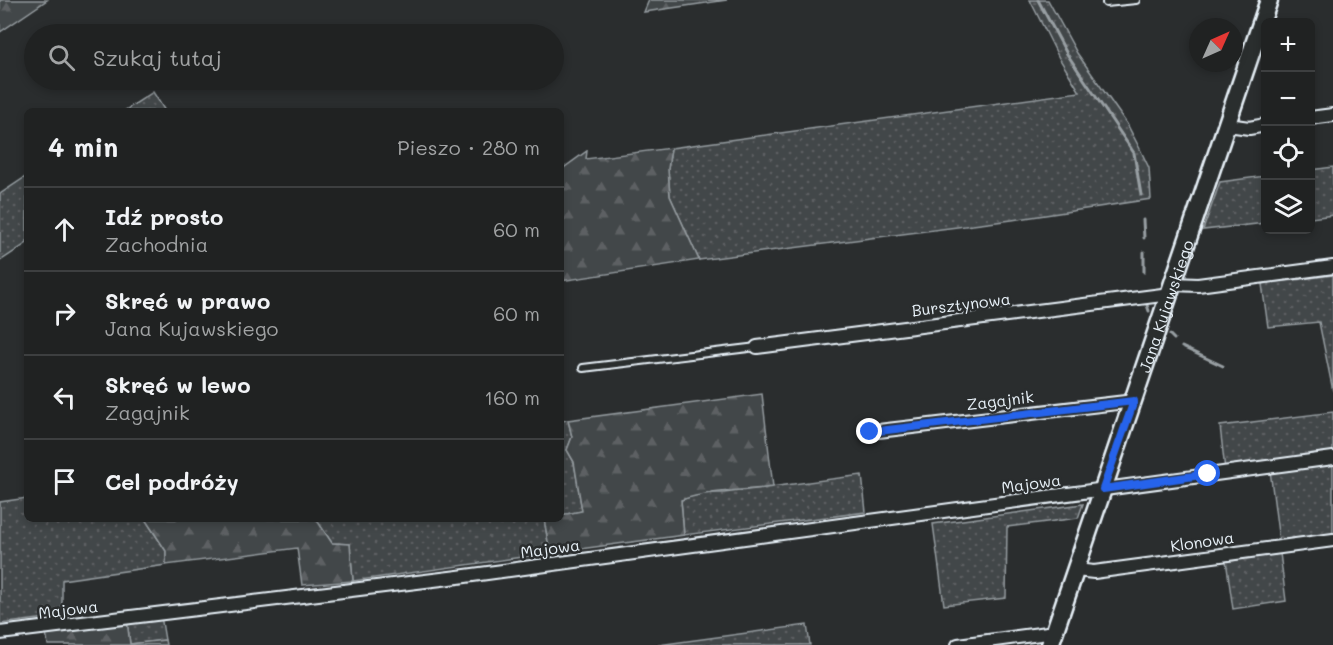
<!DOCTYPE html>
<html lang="pl">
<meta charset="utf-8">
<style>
:root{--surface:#202222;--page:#2d2f2f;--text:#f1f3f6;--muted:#a2a4a5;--line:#3d3f40}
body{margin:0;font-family:Mali,sans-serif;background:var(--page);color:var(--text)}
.controls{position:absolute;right:18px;top:18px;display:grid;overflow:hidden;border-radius:9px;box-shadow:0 3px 9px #0003}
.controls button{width:54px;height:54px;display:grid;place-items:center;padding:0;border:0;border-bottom:2px solid var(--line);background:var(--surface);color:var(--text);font:30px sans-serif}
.compass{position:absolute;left:1189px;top:18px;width:54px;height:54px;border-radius:50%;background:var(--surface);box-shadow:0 3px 9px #0003;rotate:45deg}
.stop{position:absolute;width:18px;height:18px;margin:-14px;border:4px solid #2563eb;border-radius:50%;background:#fff}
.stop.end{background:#2563eb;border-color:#fff;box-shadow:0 2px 6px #0008}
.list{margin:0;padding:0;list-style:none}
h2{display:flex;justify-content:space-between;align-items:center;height:78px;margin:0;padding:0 24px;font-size:26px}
h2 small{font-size:20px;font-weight:400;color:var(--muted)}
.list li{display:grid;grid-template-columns:39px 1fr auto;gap:18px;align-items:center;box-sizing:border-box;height:84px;padding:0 24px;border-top:2px solid var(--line)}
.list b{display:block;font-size:22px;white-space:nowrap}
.list p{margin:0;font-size:20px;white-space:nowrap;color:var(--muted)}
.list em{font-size:20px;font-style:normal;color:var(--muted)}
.icon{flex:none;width:33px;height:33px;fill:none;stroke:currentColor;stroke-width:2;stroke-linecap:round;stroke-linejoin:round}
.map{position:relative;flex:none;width:1333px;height:645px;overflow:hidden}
.search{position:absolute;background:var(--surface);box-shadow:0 3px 9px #0003;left:24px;top:24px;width:540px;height:66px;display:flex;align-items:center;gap:15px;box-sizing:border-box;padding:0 21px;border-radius:33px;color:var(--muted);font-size:22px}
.panel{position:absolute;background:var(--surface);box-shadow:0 3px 9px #0003;left:24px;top:108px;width:540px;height:414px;border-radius:9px}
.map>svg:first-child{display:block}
</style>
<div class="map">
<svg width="1333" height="645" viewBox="0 0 1333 645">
<defs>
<pattern id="grass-dots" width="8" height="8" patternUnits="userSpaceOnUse" patternTransform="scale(1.5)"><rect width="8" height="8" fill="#424648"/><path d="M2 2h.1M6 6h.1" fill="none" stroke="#5d6163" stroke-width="1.8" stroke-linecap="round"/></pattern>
<pattern id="forest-firs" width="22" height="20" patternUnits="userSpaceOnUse" patternTransform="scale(1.5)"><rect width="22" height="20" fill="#424648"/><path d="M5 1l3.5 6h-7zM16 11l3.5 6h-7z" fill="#5d6163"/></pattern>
</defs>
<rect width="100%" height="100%" fill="#2a2d2e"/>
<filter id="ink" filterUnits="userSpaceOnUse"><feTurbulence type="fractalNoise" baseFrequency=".0167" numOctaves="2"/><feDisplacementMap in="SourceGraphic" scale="12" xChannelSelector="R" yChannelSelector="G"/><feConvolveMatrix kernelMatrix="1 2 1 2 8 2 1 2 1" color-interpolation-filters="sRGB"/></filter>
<g filter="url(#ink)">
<!-- grass -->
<path fill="url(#grass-dots)" stroke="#959ca0" stroke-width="1.5" d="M1030 0H1048L1077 53 1127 124 1140 149 1149 168 1151 199 1012 220 699 260 670 196 668 169 671 148 1080 92 1059 58Z
M153 92 165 111H124Z
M1333 167V215L1311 218V170Z
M27 176V243L0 261V194Z
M1265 176V223L1203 230 1220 182Z
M1333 275V391L1319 322 1268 327 1262 284Z
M1333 412V455L1225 470 1220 426Z
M568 420 572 437 567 450 574 462 582 511 561 515V421Z
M1333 463V534L1279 541 1270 470Z
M862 475 866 512 684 535 681 500 702 493H724Z
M27 498V519H145L166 551V565L62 580V616L0 624V502Z
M1083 504 1078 518 1007 527 1006 598 944 605 933 524Z
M316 519H544L550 553 353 581 350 544 332 543Z
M1280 553 1286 601 1233 609 1226 560Z
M161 616 165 640 130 644 127 621Z
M807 625 810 645H658Z"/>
<!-- forest -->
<path fill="url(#forest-firs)" stroke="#959ca0" stroke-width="1.5" d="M0 0H47L0 32Z
M649 0H727L644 12Z
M671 148 668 169 670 196 699 260 561 281V170L587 151 586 159Z
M762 394 773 487C743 491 710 490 681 500L684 535 550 553 544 519H561V515L582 511 574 462 567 450 572 437 568 420Z
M145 519H316L332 543 350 544 353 581 302 585 297 548 166 565V551Z
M127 621 130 644 165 640 166 645H48L46 632Z"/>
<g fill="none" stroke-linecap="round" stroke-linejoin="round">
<!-- stream -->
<path stroke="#989fa3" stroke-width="3" d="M1038 0 1067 54 1134 153 1141 195
M1143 220 1144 238
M1144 252V272
M1147 305 1149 311
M1170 335 1174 339
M1182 347 1223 366"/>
<defs>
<path id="service" d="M1106 3 1136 0
M583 368 757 347"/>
<path id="minor" d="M1310 118 1333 115
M1228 125 1249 128 1266 125
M1174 284 1198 285 1333 267
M757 347 1170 294
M870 432 1134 401
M1076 570 1094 572 1333 540
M0 633 458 577 1333 458
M958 645 1055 632"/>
<g id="secondary">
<path id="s1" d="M1050 645 1269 0"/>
</g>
</defs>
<!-- service casing -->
<use href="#service" stroke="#e8f1f8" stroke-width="10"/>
<!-- minor casing -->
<use href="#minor" stroke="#e8f1f8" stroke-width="16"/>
<!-- secondary casing -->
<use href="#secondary" stroke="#e8f1f8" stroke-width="21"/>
<!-- service -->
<use href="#service" stroke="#2a2d2e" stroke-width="6"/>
<!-- minor -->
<use href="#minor" stroke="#2a2d2e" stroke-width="12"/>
<!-- secondary -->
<use href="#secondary" stroke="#2a2d2e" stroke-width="16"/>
</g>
</g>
<g fill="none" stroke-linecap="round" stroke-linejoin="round" filter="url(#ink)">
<!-- route -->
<path stroke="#2563eb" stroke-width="8" d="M870 432 1134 401 1103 489 1208 474"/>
</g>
<g text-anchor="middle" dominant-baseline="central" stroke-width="5" stroke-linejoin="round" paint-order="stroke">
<!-- street labels -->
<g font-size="16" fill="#e8f1f8" stroke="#2a2d2e">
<text transform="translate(961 304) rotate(-7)">Bursztynowa</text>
<text stroke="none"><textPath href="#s1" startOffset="358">Jana Kujawskiego</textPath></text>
<text transform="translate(1000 400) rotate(-7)">Zagajnik</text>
<text transform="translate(1031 483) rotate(-8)">Majowa</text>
<text transform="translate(1202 541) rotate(-8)">Klonowa</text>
<text transform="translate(550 548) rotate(-8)">Majowa</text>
<text transform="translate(68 609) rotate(-7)">Majowa</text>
</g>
</g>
</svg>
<div class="controls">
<button>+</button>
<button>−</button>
<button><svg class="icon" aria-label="locate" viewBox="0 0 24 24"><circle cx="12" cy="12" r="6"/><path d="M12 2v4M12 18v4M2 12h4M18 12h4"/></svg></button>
<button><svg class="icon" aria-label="layers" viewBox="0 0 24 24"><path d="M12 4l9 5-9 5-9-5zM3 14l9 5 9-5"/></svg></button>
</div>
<svg class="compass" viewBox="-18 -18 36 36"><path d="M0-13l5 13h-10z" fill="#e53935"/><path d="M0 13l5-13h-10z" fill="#a2a4a5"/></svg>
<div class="stop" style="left:1208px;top:474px"></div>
<div class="stop end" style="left:870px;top:432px"></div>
<div class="search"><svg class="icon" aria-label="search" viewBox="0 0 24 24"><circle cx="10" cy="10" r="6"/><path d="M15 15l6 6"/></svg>Szukaj tutaj</div>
<section class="panel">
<h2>4 min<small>Pieszo · 280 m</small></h2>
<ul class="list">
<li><svg class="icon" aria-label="ahead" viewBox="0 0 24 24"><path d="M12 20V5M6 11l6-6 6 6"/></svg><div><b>Idź prosto</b><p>Zachodnia</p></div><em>60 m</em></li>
<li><svg class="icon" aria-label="right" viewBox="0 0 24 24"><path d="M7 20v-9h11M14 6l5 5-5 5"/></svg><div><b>Skręć w prawo</b><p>Jana Kujawskiego</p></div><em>60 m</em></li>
<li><svg class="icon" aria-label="left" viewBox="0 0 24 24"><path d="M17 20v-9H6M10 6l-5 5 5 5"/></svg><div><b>Skręć w lewo</b><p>Zagajnik</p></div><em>160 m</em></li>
<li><svg class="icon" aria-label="arrive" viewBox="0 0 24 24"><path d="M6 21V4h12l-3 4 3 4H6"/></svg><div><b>Cel podróży</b></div></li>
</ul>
</section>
</div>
